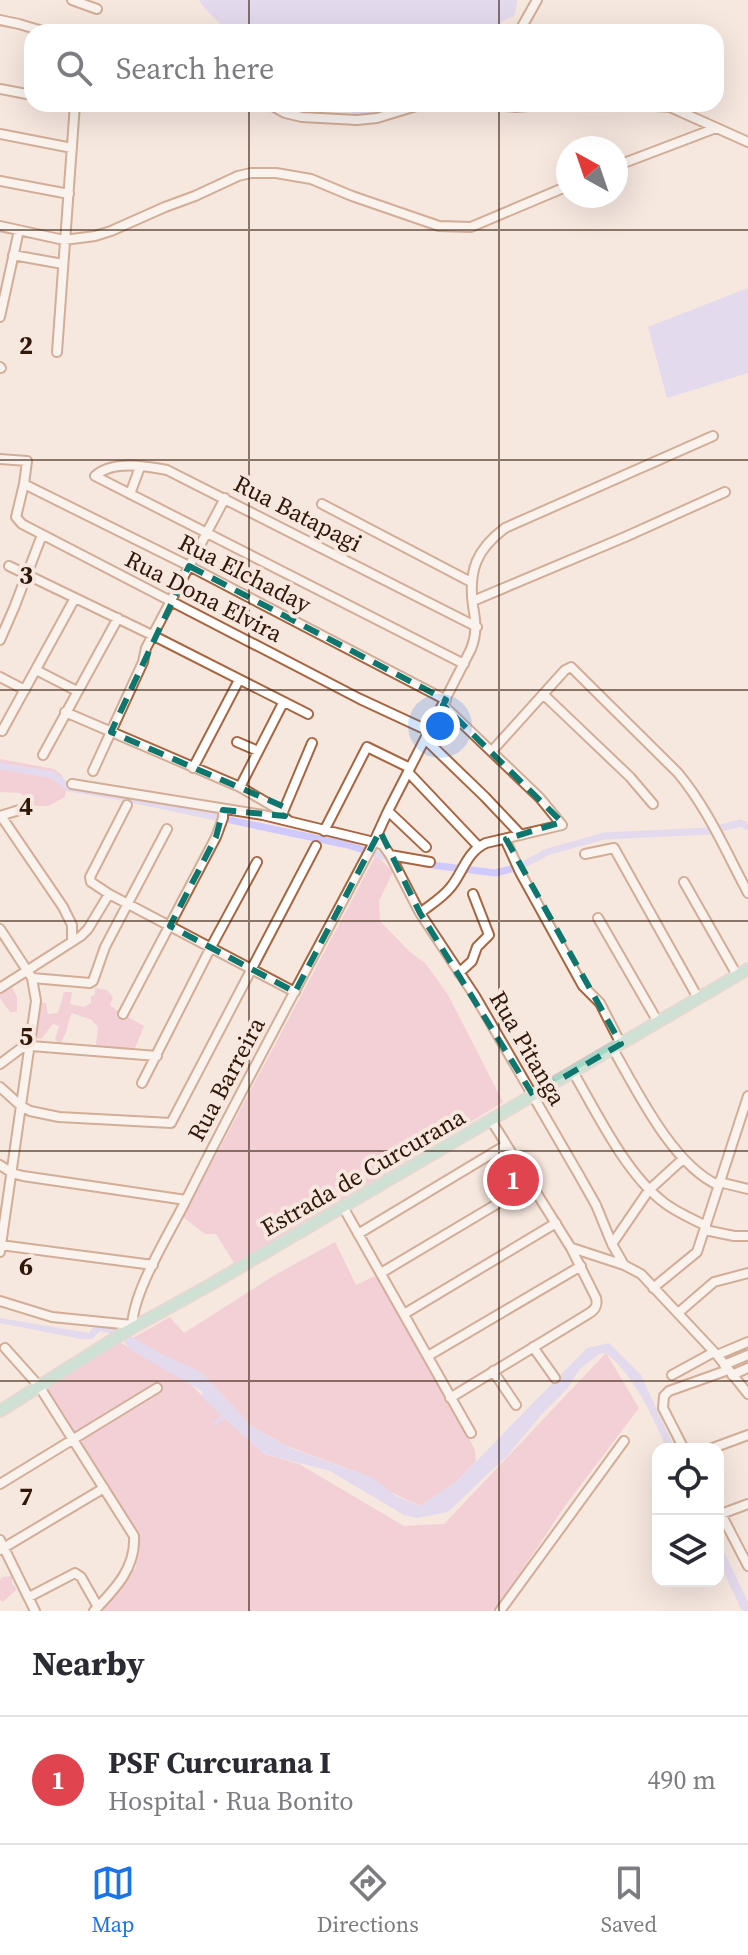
<!DOCTYPE html>
<meta charset="utf-8">
<style>
:root{--surface:#fff;--page:#f7f7f7;--text:#2b2b33;--muted:#7c7c81;--line:#e1e1e2;--accent:#1a73e8}
body{margin:0;font-family:"Source Serif 4",serif;background:var(--page);color:var(--text)}
.controls{position:absolute;right:24px;bottom:24px;display:grid;overflow:hidden;border-radius:16px;box-shadow:0 8px 32px #0002}
.controls button{width:72px;height:72px;display:grid;place-items:center;padding:0;border:0;border-bottom:2px solid var(--line);background:var(--surface);color:var(--text);font:40px sans-serif}
.compass{position:absolute;left:556px;top:136px;width:72px;height:72px;border-radius:50%;background:var(--surface);box-shadow:0 8px 32px #0002;rotate:320deg}
.you{position:absolute;left:440px;top:726px;width:28px;height:28px;margin:-20px;border:6px solid #fff;border-radius:50%;background:#1a73e8;box-shadow:0 0 0 12px #1a73e833}
.badge{display:grid;place-items:center;width:52px;height:52px;border-radius:50%;background:var(--accent);color:#fff;font-size:26px;font-weight:700}
.pin{position:absolute;translate:-50% -50%;border:4px solid #fff;box-shadow:0 2px 8px #0006}
.list{margin:0;padding:0;list-style:none}
h2{display:flex;justify-content:space-between;align-items:center;height:104px;margin:0;padding:0 32px;font-size:34px}
h2 small{font-size:26px;font-weight:400;color:var(--muted)}
.list li{display:grid;grid-template-columns:52px 1fr auto;gap:24px;align-items:center;box-sizing:border-box;height:128px;padding:0 32px;border-top:2px solid var(--line)}
.list b{display:block;font-size:30px;white-space:nowrap}
.list p{margin:0;font-size:26px;white-space:nowrap;color:var(--muted)}
.list em{font-size:26px;font-style:normal;color:var(--muted)}
.icon{flex:none;width:44px;height:44px;fill:none;stroke:currentColor;stroke-width:2;stroke-linecap:round;stroke-linejoin:round}
.map{position:relative;flex:none;width:748px;height:1611px;overflow:hidden}
.search{position:absolute;background:var(--surface);box-shadow:0 8px 32px #0002;left:24px;right:24px;top:24px;height:88px;display:flex;align-items:center;gap:20px;box-sizing:border-box;padding:0 28px;border-radius:24px;color:var(--muted);font-size:30px}
.sheet{height:232px;background:var(--surface)}
nav{display:flex;justify-content:space-around;align-items:center;box-sizing:border-box;height:112px;border-top:2px solid var(--line);background:var(--surface);font-size:22px;color:var(--muted)}
nav a{display:grid;justify-items:center;gap:4px}
nav .on{color:var(--accent)}
.map>svg:first-child{display:block}
</style>
<div class="map">
<svg width="748" height="1611" viewBox="0 0 748 1611">
<rect width="100%" height="100%" fill="#f6e7df"/>
<!-- green -->
<path fill="#edb3cd" d="M0 759 54 769 62 775 66 791 65 797 48 806H37L20 793 0 792Z
M376 855 393 872 379 901 380 921 410 952 426 964 448 995 503 1102 236 1266 216 1234H205L183 1217Z
M12 987 17 997V1012H10L0 998V993Z
M95 988 107 990 113 997 110 1005 119 1012 144 1026 134 1050H110L96 1045 98 1027 92 1020 72 1013C67 1023 67 1036 60 1043L55 1040 59 1026 53 1024 41 1039 35 1038 38 1002 46 1003 48 1014 58 1013 64 992H72L70 1004 84 1007 91 1003V996L95 995Z
M335 1242 356 1285 381 1273 475 1450 476 1461 457 1481 421 1506 390 1492 373 1478 287 1446 251 1426 201 1372 129 1340 170 1317 184 1333 275 1275Z
M118 1341 190 1384 264 1454 299 1464 404 1526 444 1524 606 1353 639 1408 565 1506 495 1611H96L136 1568 135 1534 42 1390Z
M12 1576V1584L17 1589 3 1602 0 1600V1580L3 1577Z"/>
<!-- water -->
<path fill="#cfc9fe" d="M199 0H517L515 15 501 22 495 32H226C219 19 206 13 199 0Z
M348 104H393C379 112 370 118 353 114Z
M748 288V373L667 398 648 327Z
M0 1318 89 1333 94 1326 104 1324 116 1327 161 1354 201 1372 251 1426 290 1448 373 1478 394 1495 420 1506 457 1481 587 1348 609 1343 641 1375 675 1449H667C651 1414 636 1378 606 1353L599 1354 579 1370 567 1389 541 1415 508 1455 448 1512 417 1518 404 1515 330 1471 264 1454 225 1419 220 1421 216 1426 213 1424 221 1415 202 1397V1391L131 1350C122 1338 115 1333 100 1331L92 1339H81L0 1323Z
M718 1539 748 1602V1611H742L718 1560Z"/>
<g fill="none" stroke-linecap="round" stroke-linejoin="round">
<!-- canal -->
<path stroke="#cfc9fe" stroke-width="7" d="M0 766 53 775 69 788 117 796 348 845 382 856 396 858
M424 864 495 873 519 867 547 852 604 836 709 831 741 823 748 827"/>
<defs>
<path id="minor" d="M72 0 97 9
M0 20 19 24 46 32
M519 32 537 0
M0 89 32 95
M269 104 285 113 302 117 357 120 377 118 423 104
M481 104 516 107 551 104
M628 104 670 107 748 142
M0 134 72 148
M616 166 716 128
M0 181 69 194
M0 226 64 240 95 236 111 231 165 207 195 196 238 176 251 173H276L311 179 352 196 439 226 471 227 568 186
M13 255 63 264
M0 317 19 230
M57 352 75 104
M0 367 1 368
M0 459 27 461 24 484 16 517 22 524 360 699 429 731
M24 484 189 566 446 700
M130 494 140 467
M322 504 471 582
M9 566 154 636 308 714
M473 601 625 537 725 492
M0 640 14 608 42 535
M464 664 95 476C112 460 146 466 167 470L477 627
M36 670 77 691
M0 677 25 690
M543 694 630 777 653 804
M65 712 240 787 283 812 284 817 289 821
M2 731 75 598
M425 739 485 797 521 835
M237 742 258 751
M492 751 565 670 571 667 678 773C708 809 726 852 748 893
M43 755 118 618
M193 768 239 680
M93 771 143 662 146 648 225 498
M408 772 478 846
M72 784 263 815 378 843 383 845 390 855 430 862
M240 787 283 703
M127 805 90 877 91 882 109 894 295 992
M388 811 426 847
M283 812 312 743
M0 816 29 807
M1 816 63 907 72 925V941
M324 831 367 747 410 768
M505 839 520 872 583 986 600 1003 621 1044
M585 854 614 848 698 998
M390 855 420 913 475 996 579 1175 596 1205 612 1244 624 1265
M684 882 737 975
M420 913C430 905 442 898 450 888 463 873 466 852 486 843L562 825 540 798 443 705
M598 918 658 1022
M0 929 32 978 36 1001 0 1252
M459 973 472 961 477 947 489 935 473 894
M32 978 90 983 93 981 105 947 167 829
M0 988 81 936 88 929 109 894
M123 1014 216 837 223 818V810
M613 1049C637 1091 673 1165 718 1185
M0 1064 20 1049 31 1046 157 1056
M573 1072C597 1113 625 1172 662 1201 675 1212 691 1218 706 1226
M142 1083 211 947 257 862
M0 1087 21 1106 30 1111 59 1117 171 1123 316 846
M0 1165 12 1173 23 1176 186 1200
M719 1182 748 1189
M343 1207 471 1433
M705 1230 734 1236H748
M358 1234 506 1145
M612 1244 649 1190 683 1159
M0 1245 153 1265
M572 1248 624 1265 641 1274 717 1355 748 1394
M381 1273 532 1183
M653 1288 697 1252 748 1096
M0 1301 52 1317 132 1325
M678 1313 714 1282 748 1273
M404 1314 556 1223
M132 1328C132 1293 168 1236 184 1204 244 1084 309 965 372 846L388 811 471 649C477 634 476 622 473 606 468 570 477 549 505 528L713 436
M533 1347 555 1378
M5 1348 39 1386 134 1536C136 1568 115 1589 94 1611
M717 1355 748 1342
M428 1356 581 1266
M724 1365 748 1355
M493 1371 516 1405
M672 1375 714 1352
M732 1375 748 1368
M450 1398 588 1314C595 1310 598 1306 596 1298L571 1248 491 1120
M684 1449 663 1408 664 1396 669 1391 728 1370
M710 1449 748 1435
M0 1484 157 1388
M718 1508 748 1566
M721 1514 748 1504
M0 1540 35 1611
M0 1550 104 1488
M29 1597 75 1573 81 1577 98 1607
M500 1611 624 1441"/>
<path id="major" d="M0 1411 125 1332 208 1286 748 969"/>
</defs>
<!-- minor casing -->
<use href="#minor" stroke="#a76640" stroke-width="12"/>
<!-- major casing -->
<use href="#major" stroke="#cec7c3" stroke-width="14"/>
<!-- minor -->
<use href="#minor" stroke="#fff" stroke-width="8"/>
<!-- major -->
<use href="#major" stroke="#a1d9c7" stroke-width="10"/>
</g>
<!-- marked area -->
<path d="M0 0H748V1611H0ZM189 566 446 700 443 705 562 822 506 839 621 1044 533 1095 420 913 380 831 295 992 170 926 216 837 223 810 285 816 287 808 111 732Z" fill="#f6e7df" fill-opacity=".55" fill-rule="evenodd"/>
<path fill="none" stroke="#0f766e" stroke-width="6" stroke-dasharray="16 10" stroke-linejoin="round" d="M189 566 446 700 443 705 562 822 506 839 621 1044 533 1095 420 913 380 831 295 992 170 926 216 837 223 810 285 816 287 808 111 732Z"/>
<!-- grid -->
<path fill="none" stroke="#311707" stroke-width="2" stroke-opacity="0.55" d="M249 0V32M499 0V32M249 104V1611M499 104V1611M0 230H748M0 460H748M0 690H748M0 921H748M0 1151H748M0 1381H748"/>
<g text-anchor="middle" dominant-baseline="central" stroke-width="8" stroke-linejoin="round" paint-order="stroke">
<!-- street labels -->
<g font-size="24" fill="#311707" stroke="#f6e7df">
<text transform="translate(298 513) rotate(27)">Rua Batapagi</text>
<text transform="translate(245 573) rotate(27)">Rua Elchaday</text>
<text transform="translate(204 596) rotate(27)">Rua Dona Elvira</text>
<text transform="translate(528 1048) rotate(60)">Rua Pitanga</text>
<text transform="translate(226 1079) rotate(-62)">Rua Barreira</text>
<text transform="translate(363 1172) rotate(-30)">Estrada de Curcurana</text>
</g>
</g>
<g font-size="26" text-anchor="middle" font-weight="bold" fill="#311707" stroke="#f6e7df" stroke-width="8" stroke-linejoin="round" paint-order="stroke">
<text x="26" y="354">2</text>
<text x="26" y="584">3</text>
<text x="26" y="815">4</text>
<text x="26" y="1045">5</text>
<text x="26" y="1275">6</text>
<text x="26" y="1505">7</text>
</g>
</svg>
<div class="controls">
<button><svg class="icon" aria-label="locate" viewBox="0 0 24 24"><circle cx="12" cy="12" r="6"/><path d="M12 2v4M12 18v4M2 12h4M18 12h4"/></svg></button>
<button><svg class="icon" aria-label="layers" viewBox="0 0 24 24"><path d="M12 4l9 5-9 5-9-5zM3 14l9 5 9-5"/></svg></button>
</div>
<svg class="compass" viewBox="-18 -18 36 36"><path d="M0-13l5 13h-10z" fill="#e53935"/><path d="M0 13l5-13h-10z" fill="#7c7c81"/></svg>
<div class="you"></div>
<div class="pin badge" style="left:513px;top:1180px;background:#e0444e">1</div>
<div class="search"><svg class="icon" aria-label="search" viewBox="0 0 24 24"><circle cx="10" cy="10" r="6"/><path d="M15 15l6 6"/></svg>Search here</div>
</div>
<section class="sheet">
<h2>Nearby<small></small></h2>
<ul class="list">
<li><span class="badge" style="background:#e0444e">1</span><div><b>PSF Curcurana I</b><p>Hospital · Rua Bonito</p></div><em>490 m</em></li>
</ul>
</section>
<nav>
<a class="on"><svg class="icon" aria-label="map" viewBox="0 0 24 24"><path d="M3 6l6-2 6 2 6-2v14l-6 2-6-2-6 2zM9 4v14M15 6v14"/></svg>Map</a>
<a><svg class="icon" aria-label="directions" viewBox="0 0 24 24"><path d="M12 3l9 9-9 9-9-9zM9 14v-3h6M13 9l2 2-2 2"/></svg>Directions</a>
<a><svg class="icon" aria-label="saved" viewBox="0 0 24 24"><path d="M7 4h10v16l-5-4-5 4z"/></svg>Saved</a>
</nav>
